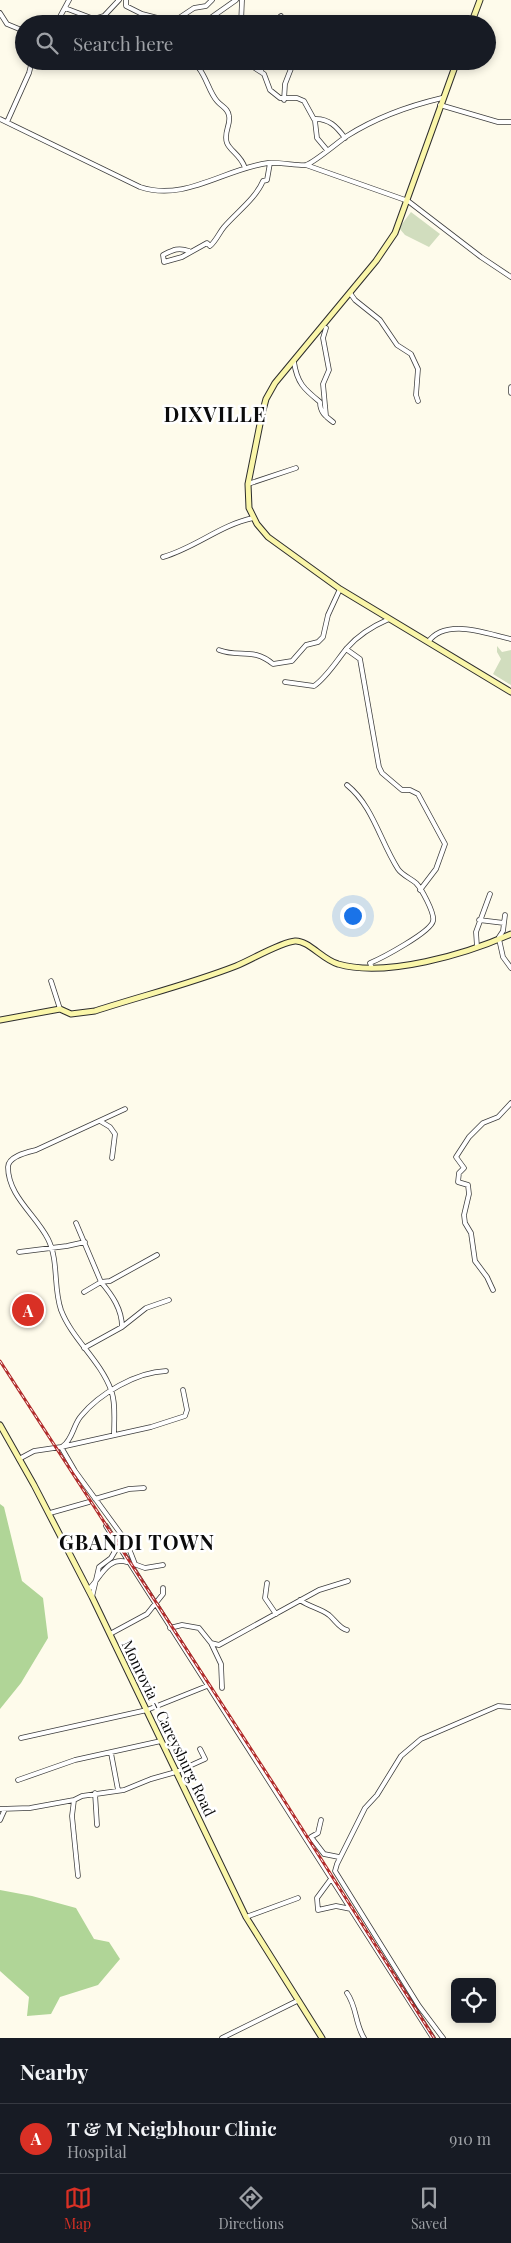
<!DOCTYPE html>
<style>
:root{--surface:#171b24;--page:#20242c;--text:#f1f3f6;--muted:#9ea1a6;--line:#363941;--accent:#d93025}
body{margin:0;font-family:"Playfair Display",serif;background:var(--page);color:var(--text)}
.controls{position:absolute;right:15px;bottom:15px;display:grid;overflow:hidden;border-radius:8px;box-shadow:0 2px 8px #0003}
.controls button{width:45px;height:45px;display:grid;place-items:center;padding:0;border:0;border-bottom:1px solid var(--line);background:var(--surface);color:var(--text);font:25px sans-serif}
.you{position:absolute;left:352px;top:915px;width:18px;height:18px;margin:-12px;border:4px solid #fff;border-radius:50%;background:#1a73e8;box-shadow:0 0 0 8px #1a73e833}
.badge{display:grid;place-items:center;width:32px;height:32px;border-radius:50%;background:var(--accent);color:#fff;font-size:16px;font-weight:700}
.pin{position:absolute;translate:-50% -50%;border:2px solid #fff;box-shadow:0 1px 5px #0006}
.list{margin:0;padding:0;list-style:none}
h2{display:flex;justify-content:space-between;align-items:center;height:65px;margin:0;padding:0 20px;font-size:21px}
h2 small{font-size:16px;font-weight:400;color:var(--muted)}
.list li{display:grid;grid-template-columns:32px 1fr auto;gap:15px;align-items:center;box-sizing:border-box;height:70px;padding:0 20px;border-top:1px solid var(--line)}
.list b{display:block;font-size:19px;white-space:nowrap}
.list p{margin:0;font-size:16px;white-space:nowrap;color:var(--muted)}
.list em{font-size:16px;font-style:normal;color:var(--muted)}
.icon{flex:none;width:28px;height:28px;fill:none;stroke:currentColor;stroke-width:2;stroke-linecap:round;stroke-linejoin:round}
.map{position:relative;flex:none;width:511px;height:2038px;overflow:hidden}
.search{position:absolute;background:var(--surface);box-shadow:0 2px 8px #0003;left:15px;right:15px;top:15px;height:55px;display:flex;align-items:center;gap:12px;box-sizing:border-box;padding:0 18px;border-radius:28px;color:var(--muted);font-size:19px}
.sheet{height:135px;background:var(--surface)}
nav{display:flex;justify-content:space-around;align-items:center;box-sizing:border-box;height:70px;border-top:1px solid var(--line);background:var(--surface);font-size:14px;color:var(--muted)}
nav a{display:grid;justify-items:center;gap:2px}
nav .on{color:var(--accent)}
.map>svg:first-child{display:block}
</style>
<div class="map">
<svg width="511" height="2038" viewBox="0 0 511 2038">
<rect width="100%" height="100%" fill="#fefbeb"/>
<!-- forest -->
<path fill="#b0d597" d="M0 1504 4 1507 22 1581 43 1598 48 1638 21 1683 0 1709Z
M0 1890 32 1896 76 1908 94 1939 109 1942 120 1959 98 1985 60 1997 51 2014 27 2016 29 1997 0 1971Z"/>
<!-- cemetery -->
<path fill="#d1ddbe" d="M411 212 440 234 429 247 405 235 399 228Z
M497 646 502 652 511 650V685L493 674 501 659 497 652Z"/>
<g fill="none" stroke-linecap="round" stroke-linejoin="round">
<defs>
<path id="street" d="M126 0V6L142 14 173 22 194 8 206 6 212 0
M65 8 94 19 104 16 119 0
M0 13 7 24 24 31
M56 24 69 0
M202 24 236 0
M241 24 242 0
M271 24 281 16
M244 61 264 74 270 90 280 98H297L304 101 315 121 317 138 327 150
M198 67C207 78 209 92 217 101 222 107 228 108 229 116 231 125 223 133 227 143 230 151 241 155 245 168
M261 72 263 61
M284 100 285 84 294 61
M440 105 498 122H511
M0 119 140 187C185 202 224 169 268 163 278 162 300 166 306 165 315 162 338 142 347 136 377 117 408 106 442 98
M314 119C329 118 337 127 345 138
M7 122 29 73 32 61
M306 165 408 201 481 257 511 277
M189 251C178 247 173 250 163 255L164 262 182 257 207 243 210 246C216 241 219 233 224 227 237 212 256 198 263 181L267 180 270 163
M350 293 355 300 380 320 397 345 411 354 418 369 416 395 418 401
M294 362C297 383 304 389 320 402 320 412 325 416 333 422
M511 387V393
M326 416 323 384 329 370 323 338 326 328
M248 484 296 468
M163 557C195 548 220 525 253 518
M428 642C446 617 487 634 511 639
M346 649 360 659 379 767 382 773 402 790H410L418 794 445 844 436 869 420 890
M219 650C239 658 253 647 273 664L292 661 306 645 318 642 323 637 328 615 340 589
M285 682 314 686C327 677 337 660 347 648 359 634 373 626 389 619
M347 785C373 806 380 841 398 869 402 875 410 878 416 883 421 888 435 913 433 921 431 932 382 958 370 963L372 968
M479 920 504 923
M499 937 503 931 505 915
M499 939 503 957 511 968
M477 947 476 932 490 894
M51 981 60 1009
M100 1121 110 1127 115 1134 112 1158
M76 1223 101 1282 110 1281 157 1255
M19 1252 67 1246 85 1242
M493 1290 487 1277 475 1261 471 1233 465 1223 464 1215 469 1194 468 1185 458 1182 459 1173 464 1168 456 1157 469 1137 483 1123 498 1117 511 1103
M84 1292 101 1282C112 1295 122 1309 122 1327
M84 1348 122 1327 146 1308 169 1300
M114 1435C114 1421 116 1403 111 1390 100 1360 72 1339 61 1310 53 1287 59 1261 48 1239 36 1215 8 1196 8 1167 8 1156 28 1152 36 1150L125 1109
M63 1446C73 1439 73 1425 81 1416 99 1394 136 1372 166 1371
M61 1447 151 1427 185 1416 187 1410 183 1390
M19 1459 34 1451 61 1447 75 1471 126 1541 135 1564
M95 1499 129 1489 144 1488
M50 1513 89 1502
M106 1526 433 2038
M134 1564 145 1568 163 1565
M267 1583 265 1598 276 1614
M88 1590C100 1579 107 1556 127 1562
M92 1597 99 1567 111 1558 118 1546
M300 1600C309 1607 320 1608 329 1615 335 1620 340 1629 347 1630
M170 1628 182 1625 199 1628 211 1643 219 1645 319 1590 348 1581
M110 1634 147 1614 163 1594V1588
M211 1643 221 1664 222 1688
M21 1738 147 1710 207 1686
M111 1753 118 1790
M18 1780 75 1760 161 1741
M95 1793 97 1825
M0 1809 30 1808 74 1800
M0 1820 5 1809
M321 1820 318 1833 311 1837 324 1854 339 1857
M78 1876 72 1816 74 1800 82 1796 124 1790 151 1779 176 1772 205 1759 200 1749
M331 1879 317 1898 318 1910 336 1906 351 1909
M246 1917 298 1898
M347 1993C357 2007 355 2024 364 2038
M222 2038 297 2001
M443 2038 419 2006 335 1871 337 1864 365 1808 377 1795 401 1756 421 1739 498 1706 511 1707"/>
<path id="secondary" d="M471 24 480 0
M457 61 395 233 376 261 275 383 266 399 262 414 248 484 249 508 257 524 268 537 340 589 511 692
M0 1020 60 1009 71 1014 95 1011C141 996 190 984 236 966 251 960 281 942 295 941 308 940 323 960 338 964 386 978 466 954 511 934
M0 1425 34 1485 92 1597 246 1917 322 2038"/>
</defs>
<!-- street casing -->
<use href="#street" stroke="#3e3e3e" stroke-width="5.5"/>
<!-- secondary casing -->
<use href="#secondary" stroke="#2d2d2d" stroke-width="7"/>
<!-- street -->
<use href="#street" stroke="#fff" stroke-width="4"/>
<!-- secondary -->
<use href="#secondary" stroke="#faf6a9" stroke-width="5"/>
<defs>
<path id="rail" d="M0 1361 282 1797 434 2038"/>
</defs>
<!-- rail casing -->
<use href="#rail" stroke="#b22d2c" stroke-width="3"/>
<!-- rail -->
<use href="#rail" stroke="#fff" stroke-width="1" stroke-dasharray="4" stroke-linecap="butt"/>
</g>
<g text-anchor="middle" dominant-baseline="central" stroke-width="5" stroke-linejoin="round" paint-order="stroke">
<!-- street labels -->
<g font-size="15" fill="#0b0b0b" stroke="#fff">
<text transform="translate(169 1728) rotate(64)">Monrovia - Careysburg Road</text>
</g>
<!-- district labels -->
<g font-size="20" font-weight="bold" letter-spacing="1" fill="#0b0b0b" stroke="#fff">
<text x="215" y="413">DIXVILLE</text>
<text x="137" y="1541">GBANDI TOWN</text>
</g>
</g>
</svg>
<div class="controls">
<button><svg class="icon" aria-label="locate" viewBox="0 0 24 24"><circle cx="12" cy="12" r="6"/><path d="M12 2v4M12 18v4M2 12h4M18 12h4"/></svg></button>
</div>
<div class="you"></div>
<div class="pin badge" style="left:28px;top:1310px">A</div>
<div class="search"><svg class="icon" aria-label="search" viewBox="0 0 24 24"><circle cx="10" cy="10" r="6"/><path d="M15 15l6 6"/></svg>Search here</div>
</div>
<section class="sheet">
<h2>Nearby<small></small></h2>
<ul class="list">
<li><span class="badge">A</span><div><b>T &amp; M Neigbhour Clinic</b><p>Hospital</p></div><em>910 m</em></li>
</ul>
</section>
<nav>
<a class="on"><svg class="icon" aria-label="map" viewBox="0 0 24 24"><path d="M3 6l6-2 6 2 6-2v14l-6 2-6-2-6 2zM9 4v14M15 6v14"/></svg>Map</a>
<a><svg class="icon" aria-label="directions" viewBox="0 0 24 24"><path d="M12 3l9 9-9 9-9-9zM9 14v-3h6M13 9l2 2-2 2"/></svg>Directions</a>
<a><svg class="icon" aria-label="saved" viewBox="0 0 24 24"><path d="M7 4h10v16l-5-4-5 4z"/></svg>Saved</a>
</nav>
